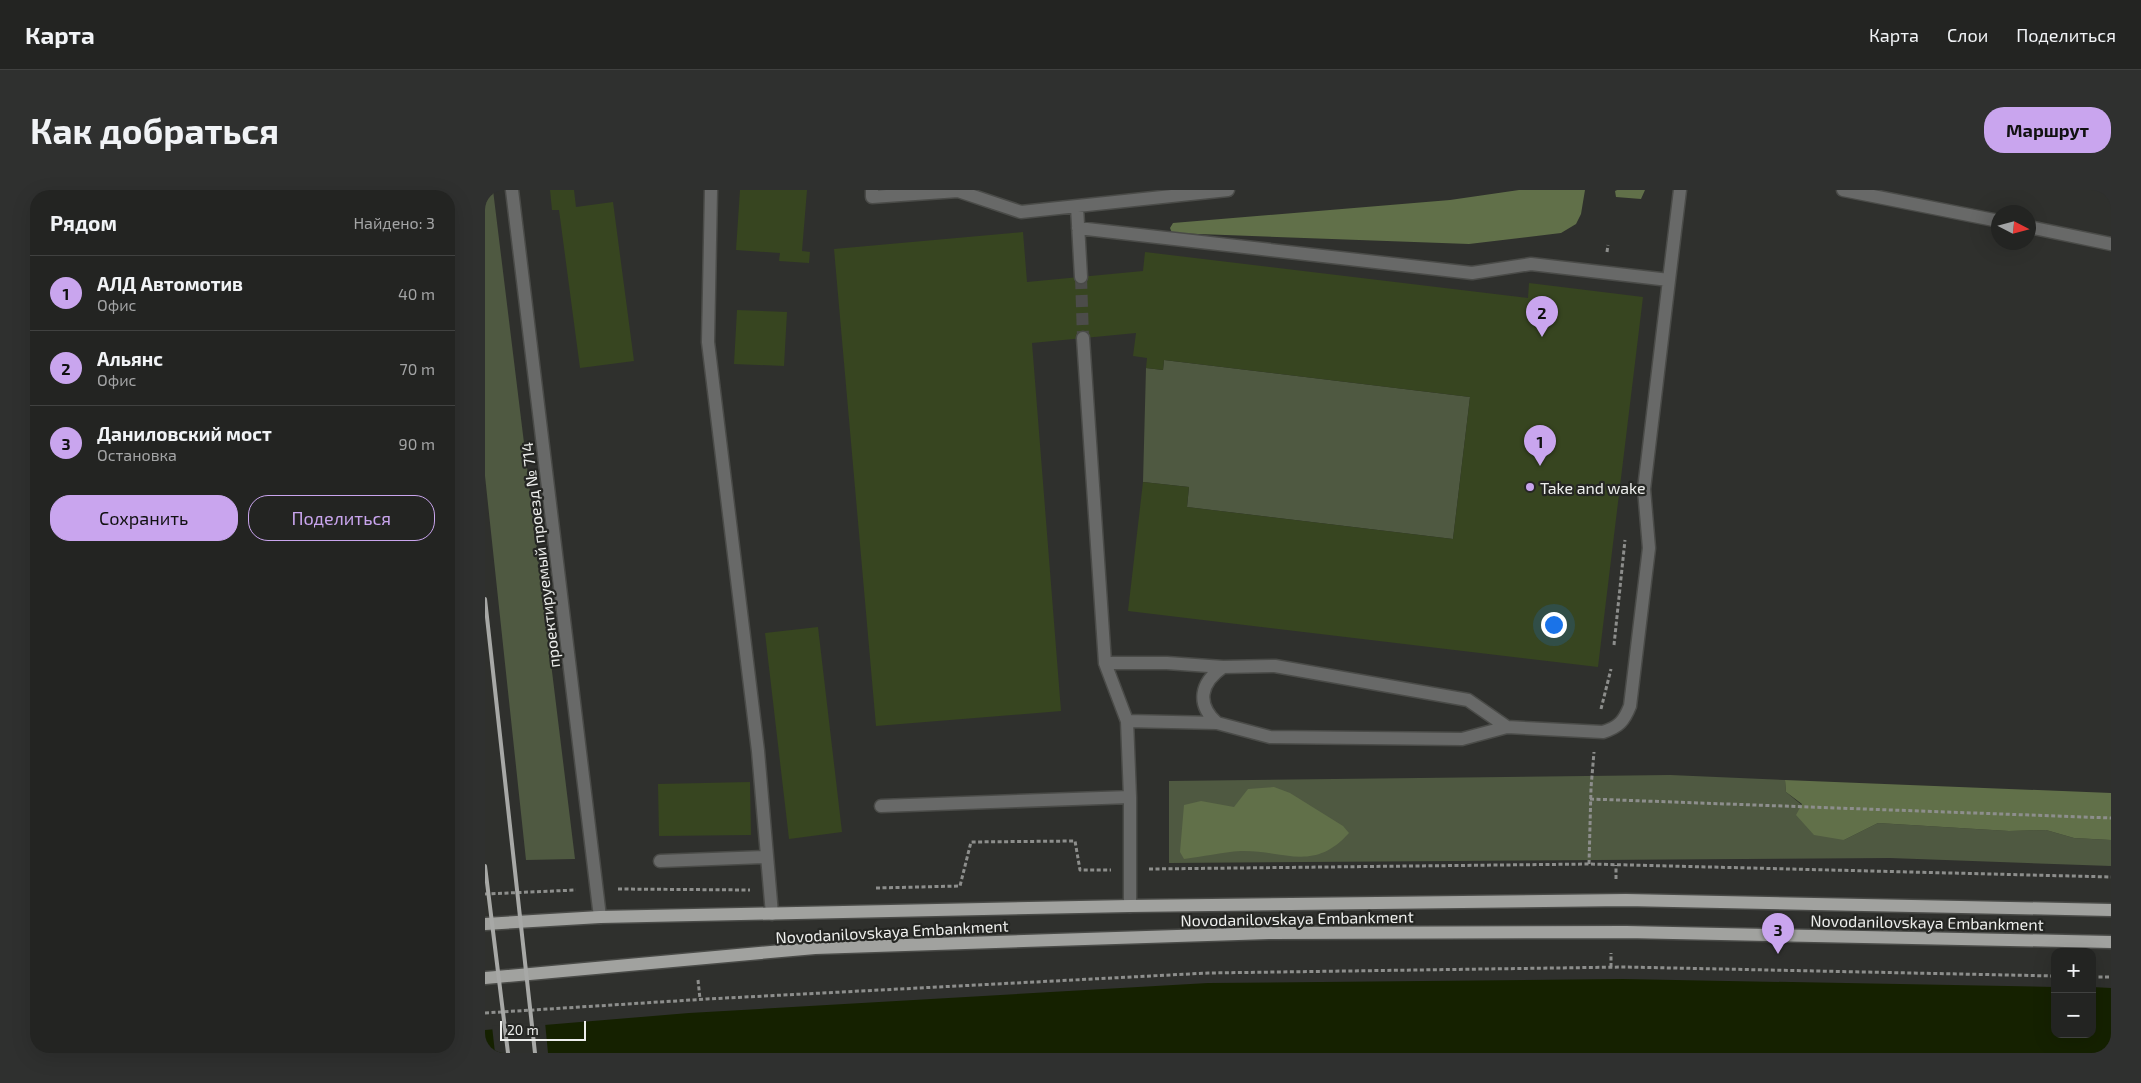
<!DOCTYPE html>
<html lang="ru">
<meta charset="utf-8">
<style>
:root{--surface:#232422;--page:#2f302f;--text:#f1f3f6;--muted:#a3a4a5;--line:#404140;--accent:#c9a5ee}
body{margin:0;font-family:"Exo 2",sans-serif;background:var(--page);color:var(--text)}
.controls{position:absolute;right:15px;bottom:15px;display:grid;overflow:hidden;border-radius:10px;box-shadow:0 5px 20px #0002}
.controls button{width:45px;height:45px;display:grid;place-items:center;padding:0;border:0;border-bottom:1px solid var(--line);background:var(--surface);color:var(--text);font:25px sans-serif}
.compass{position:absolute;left:1506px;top:15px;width:45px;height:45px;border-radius:50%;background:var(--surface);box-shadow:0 5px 20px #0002;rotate:96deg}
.scale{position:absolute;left:15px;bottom:12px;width:86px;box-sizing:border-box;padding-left:5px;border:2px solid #edeeec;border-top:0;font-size:14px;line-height:18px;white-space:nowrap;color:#edeeec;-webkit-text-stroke:4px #252623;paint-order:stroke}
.you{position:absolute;left:1068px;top:434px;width:18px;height:18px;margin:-12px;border:4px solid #fff;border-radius:50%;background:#1a73e8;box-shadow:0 0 0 8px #1a73e833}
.badge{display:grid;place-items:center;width:32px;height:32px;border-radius:50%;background:var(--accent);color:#111;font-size:16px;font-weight:700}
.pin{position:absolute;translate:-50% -41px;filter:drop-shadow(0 1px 2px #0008)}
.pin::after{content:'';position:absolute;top:26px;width:18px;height:15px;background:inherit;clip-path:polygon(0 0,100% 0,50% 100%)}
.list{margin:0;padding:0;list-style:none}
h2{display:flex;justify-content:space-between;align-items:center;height:65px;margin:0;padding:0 20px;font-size:21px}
h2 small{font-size:16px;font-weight:400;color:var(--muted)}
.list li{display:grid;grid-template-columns:32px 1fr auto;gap:15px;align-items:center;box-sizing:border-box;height:75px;padding:0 20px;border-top:1px solid var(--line)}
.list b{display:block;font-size:19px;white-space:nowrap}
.list p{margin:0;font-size:16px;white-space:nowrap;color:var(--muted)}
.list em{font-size:16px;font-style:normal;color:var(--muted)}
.actions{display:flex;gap:10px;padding:15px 20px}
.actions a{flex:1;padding:11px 0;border:1px solid var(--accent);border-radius:20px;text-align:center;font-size:18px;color:var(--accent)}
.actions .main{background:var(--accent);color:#111}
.map{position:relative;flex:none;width:1626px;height:863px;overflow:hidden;border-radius:20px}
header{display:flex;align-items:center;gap:30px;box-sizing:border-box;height:70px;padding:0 25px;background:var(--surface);border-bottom:1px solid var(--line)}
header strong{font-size:24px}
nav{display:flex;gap:28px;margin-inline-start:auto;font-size:18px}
.intro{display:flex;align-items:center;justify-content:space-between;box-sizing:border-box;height:120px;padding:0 30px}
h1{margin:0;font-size:35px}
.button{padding:12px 22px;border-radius:20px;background:var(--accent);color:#111;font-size:18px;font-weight:700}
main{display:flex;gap:30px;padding:0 30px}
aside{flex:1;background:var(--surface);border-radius:20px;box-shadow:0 5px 20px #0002}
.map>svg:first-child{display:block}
</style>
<header>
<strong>Карта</strong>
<nav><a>Карта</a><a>Слои</a><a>Поделиться</a></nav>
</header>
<div class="intro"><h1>Как добраться</h1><a class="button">Маршрут</a></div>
<main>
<aside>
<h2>Рядом<small>Найдено: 3</small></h2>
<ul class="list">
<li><span class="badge">1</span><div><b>АЛД Автомотив</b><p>Офис</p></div><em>40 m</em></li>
<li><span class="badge">2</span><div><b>Альянс</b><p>Офис</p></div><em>70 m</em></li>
<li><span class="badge">3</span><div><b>Даниловский мост</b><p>Остановка</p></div><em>90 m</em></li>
</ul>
<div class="actions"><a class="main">Сохранить</a><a>Поделиться</a></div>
</aside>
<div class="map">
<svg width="1626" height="863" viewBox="0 0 1626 863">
<rect width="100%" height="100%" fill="#2f302d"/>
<!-- green -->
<path fill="#4f5941" d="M0 0H8L90 669 41 670 0 286Z
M679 170 985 207 968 349 702 317 704 297 658 292 661 178 678 180Z
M1185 585 1300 590 1301 602 1359 650 1393 633 1524 641 1561 640 1589 648 1626 650V676L1405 668 684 673V591Z"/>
<!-- forest -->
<path fill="#617049" d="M1034 0H1100L1096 24 1091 34 1076 43 984 54 687 43 685 38 688 33 965 10Z
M1132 0H1160L1156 9 1131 7 1130 1Z
M1300 590 1626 603V650L1589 648 1561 640 1524 641 1393 633 1359 650 1329 645 1311 625 1317 614 1301 602Z
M789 597 805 603 858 636 864 643C828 683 800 660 756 661 737 662 717 667 699 669L695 662 699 615 716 611 749 617 763 599Z"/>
<!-- water -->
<path fill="#152100" d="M1138 789 1570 797V844H1607V797L1626 798V863H0V840L204 823 723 793Z"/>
<!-- pier -->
<path fill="#2f302d" d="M60 832 63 863H10L7 836Z"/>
<!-- building -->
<path fill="#374520" d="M65 0H89L91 17 128 12 149 171 95 178 74 20H67Z
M255 0H322L317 61 325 62 324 73 294 71 295 63 251 60Z
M538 42 542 92 658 81 660 62 1043 108 1044 93 1158 107 1113 477 643 421 658 292 704 297 702 317 968 349 985 207 679 170 678 180 661 178 662 168 648 166 651 143 547 153 576 521 391 536 349 59Z
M252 120 302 122 299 176 249 174Z
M333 437 357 642 304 649 280 443Z
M265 592 266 645 174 646 173 594Z"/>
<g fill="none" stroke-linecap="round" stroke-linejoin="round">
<!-- minor-tunnel -->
<path stroke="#4c4c4a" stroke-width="12" stroke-dasharray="12 6" stroke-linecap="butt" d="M596 87 598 148"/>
<defs>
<path id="minor" d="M27 0 115 727
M226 0 223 152 273 561 287 724
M387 0V7L473 1 536 22 743 0
M1358 0 1514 31
M592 17 596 87
M1544 37 1626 54
M593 38 987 83 1046 74 1184 90 1195 0
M598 148 620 473 642 531 645 607V716
M620 473H682L738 477 790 476 983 510 1022 537
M642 531 732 533 785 547 977 549 1022 537 1118 542C1134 537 1139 531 1145 516L1164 358 1159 299 1184 90
M732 533C711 514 715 493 738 477
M396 616 645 607
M175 671 282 667"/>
<path id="major" d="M0 734 115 727 645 716 1141 710 1626 720
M0 788 330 758 784 743 1141 742 1626 752"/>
</defs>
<!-- minor casing -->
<use href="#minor" stroke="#4a4b48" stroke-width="15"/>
<!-- major casing -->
<use href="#major" stroke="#4a4b48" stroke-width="15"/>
<!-- path -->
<path stroke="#8d8e8c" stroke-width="3" stroke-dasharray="4 2.5" stroke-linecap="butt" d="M1122 62 1123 55
M1129 455 1140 350
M1116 519 1126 479
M1105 609 1626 628
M1104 674 1106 598 1109 562
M664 679 1104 674 1626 687
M1131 689V675
M391 698 475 696 486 652 590 651 595 680H626
M133 699 265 700
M0 704 91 700
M1126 777V763
M1607 787H1626
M213 790 215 809
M0 823 222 809 723 783 1140 777 1570 786"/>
<!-- minor -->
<use href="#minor" stroke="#686968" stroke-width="12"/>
<!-- major -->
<use href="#major" stroke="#a1a29f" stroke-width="12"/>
<!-- rail -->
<path stroke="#a7a8a6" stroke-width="4" d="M0 409 50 863
M0 676 23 863"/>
</g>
<!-- markers -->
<circle fill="#c9a5ee" stroke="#252623" stroke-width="2" cx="1045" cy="297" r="5"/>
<g text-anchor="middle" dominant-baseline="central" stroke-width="4.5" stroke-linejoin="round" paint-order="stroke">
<!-- poi labels -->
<g font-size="16" fill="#edeeec" stroke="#252623" text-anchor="start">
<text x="1055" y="297">Take and wake</text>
</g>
<!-- street labels -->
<g font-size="16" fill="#edeeec" stroke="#252623">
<text transform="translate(55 365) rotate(-97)">проектируемый проезд № 714</text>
<text transform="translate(812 728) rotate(-1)">Novodanilovskaya Embankment</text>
<text transform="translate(1442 732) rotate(1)">Novodanilovskaya Embankment</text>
<text transform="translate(407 741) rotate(-3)">Novodanilovskaya Embankment</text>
</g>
</g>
</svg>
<div class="controls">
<button>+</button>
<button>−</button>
</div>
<svg class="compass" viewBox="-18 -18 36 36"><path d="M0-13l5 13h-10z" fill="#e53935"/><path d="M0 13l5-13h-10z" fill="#a3a4a5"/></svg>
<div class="scale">20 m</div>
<div class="you"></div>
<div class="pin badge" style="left:1055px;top:276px">1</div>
<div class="pin badge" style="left:1057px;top:147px">2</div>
<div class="pin badge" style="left:1293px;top:764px">3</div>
</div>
</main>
